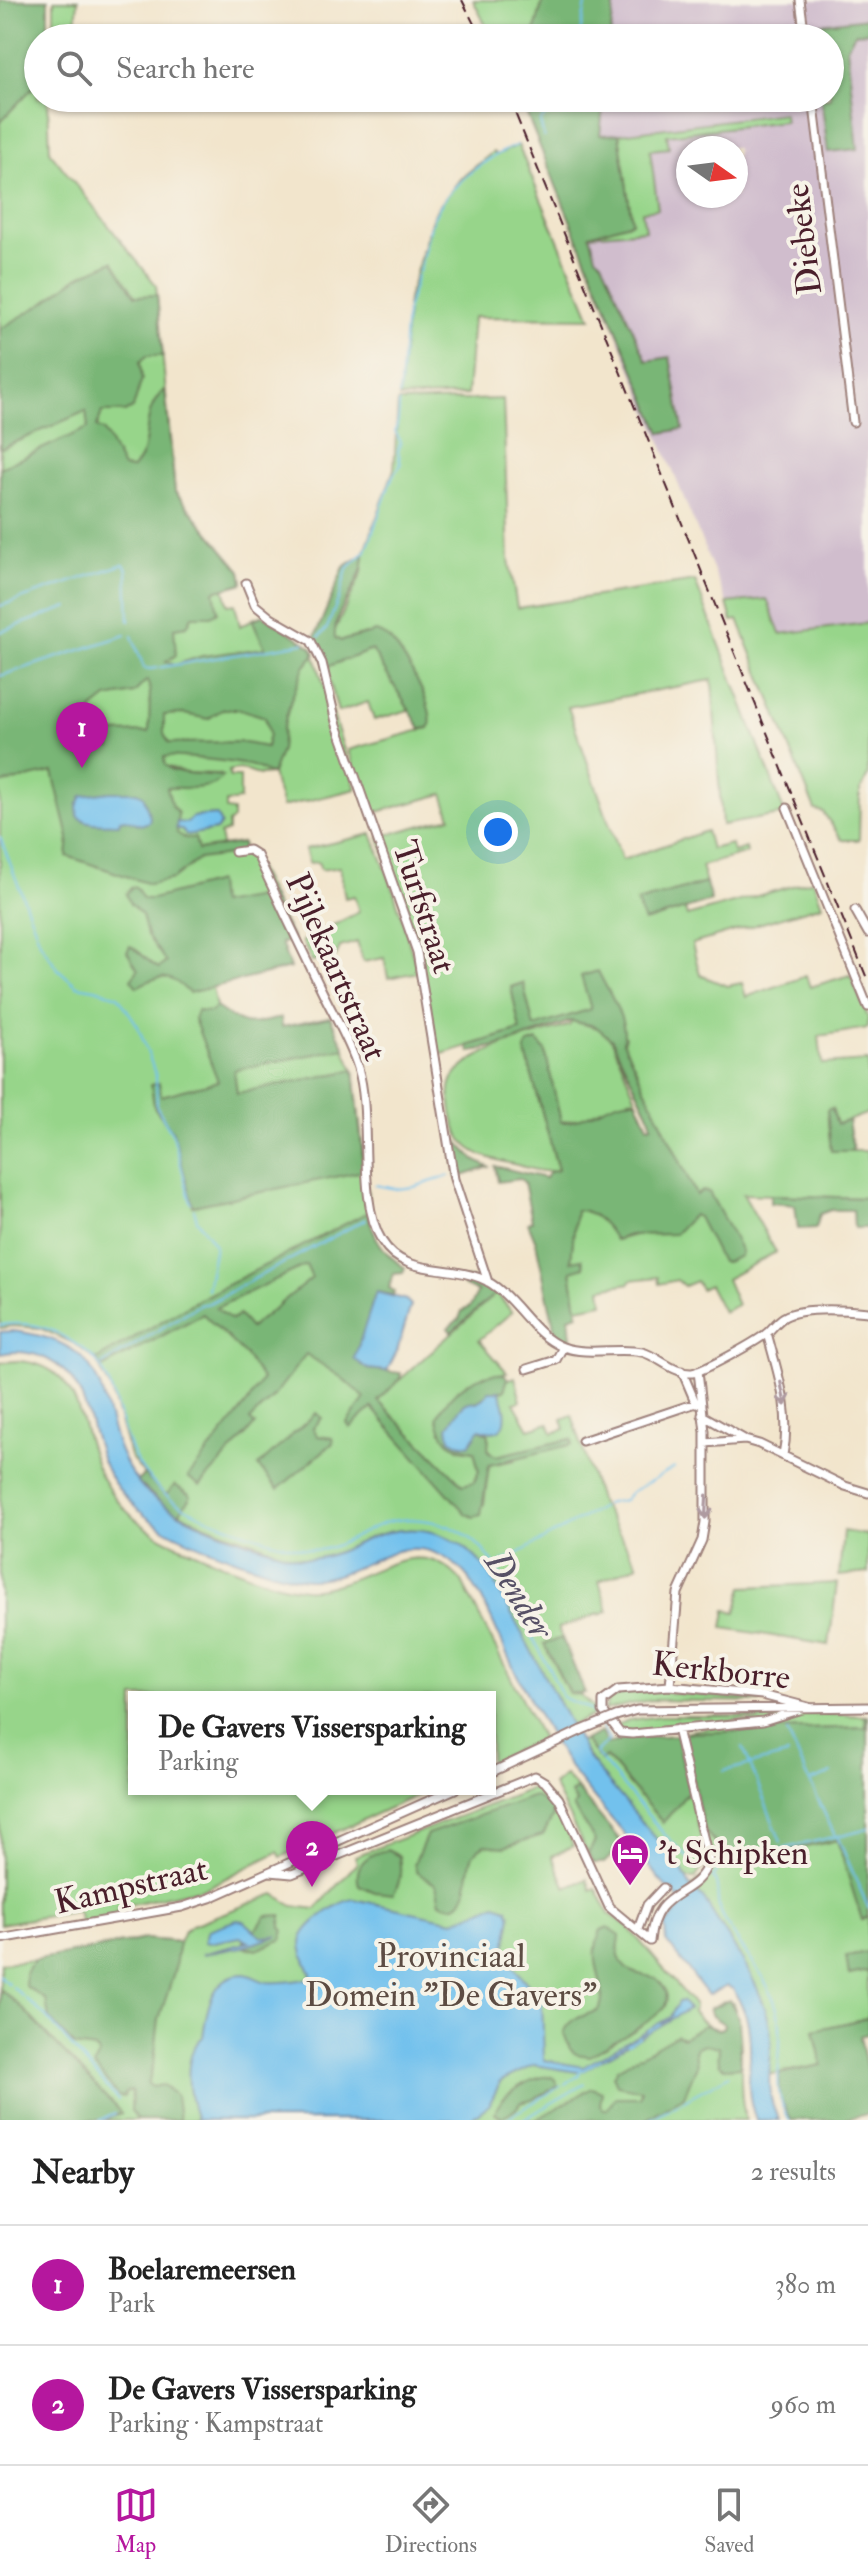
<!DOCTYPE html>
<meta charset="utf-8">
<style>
:root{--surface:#fff;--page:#f2f2f2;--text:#222;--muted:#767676;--line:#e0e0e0;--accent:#b5179e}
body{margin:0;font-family:"IM FELL Double Pica",serif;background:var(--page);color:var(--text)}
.compass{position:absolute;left:676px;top:136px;width:72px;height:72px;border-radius:50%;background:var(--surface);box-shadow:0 2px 6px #0004;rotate:104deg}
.you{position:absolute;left:498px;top:832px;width:28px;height:28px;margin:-20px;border:6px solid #fff;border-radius:50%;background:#1a73e8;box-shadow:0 0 0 12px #1a73e833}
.badge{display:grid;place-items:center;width:52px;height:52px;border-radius:50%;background:var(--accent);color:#fff;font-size:26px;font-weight:700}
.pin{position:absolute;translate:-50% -66px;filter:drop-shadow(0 2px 4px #0008)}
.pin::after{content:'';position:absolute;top:42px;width:28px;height:24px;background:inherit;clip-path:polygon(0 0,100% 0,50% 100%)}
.popup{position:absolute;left:128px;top:1691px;width:368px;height:104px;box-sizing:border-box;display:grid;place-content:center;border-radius:0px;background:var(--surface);filter:drop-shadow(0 2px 6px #0005);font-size:26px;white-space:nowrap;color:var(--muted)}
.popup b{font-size:30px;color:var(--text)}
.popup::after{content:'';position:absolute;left:50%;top:100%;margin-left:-16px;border:16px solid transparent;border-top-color:var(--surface)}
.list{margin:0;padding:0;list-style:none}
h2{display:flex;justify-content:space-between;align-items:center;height:104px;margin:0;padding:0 32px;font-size:34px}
h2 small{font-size:26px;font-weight:400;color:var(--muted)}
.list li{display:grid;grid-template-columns:52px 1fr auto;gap:24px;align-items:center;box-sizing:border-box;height:120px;padding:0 32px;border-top:2px solid var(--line)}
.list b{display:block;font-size:30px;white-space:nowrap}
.list p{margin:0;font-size:26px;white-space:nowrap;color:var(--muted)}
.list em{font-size:26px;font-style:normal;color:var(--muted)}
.icon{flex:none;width:44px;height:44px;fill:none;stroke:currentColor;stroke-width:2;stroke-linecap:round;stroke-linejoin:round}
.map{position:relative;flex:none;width:868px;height:2120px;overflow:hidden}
.search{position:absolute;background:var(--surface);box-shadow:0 2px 6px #0004;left:24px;right:24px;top:24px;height:88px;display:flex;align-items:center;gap:20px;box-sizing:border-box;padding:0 28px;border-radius:44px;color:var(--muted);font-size:30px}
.sheet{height:344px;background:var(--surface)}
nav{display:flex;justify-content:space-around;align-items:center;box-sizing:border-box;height:112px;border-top:2px solid var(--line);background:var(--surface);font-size:22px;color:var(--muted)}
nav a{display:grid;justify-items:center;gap:4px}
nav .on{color:var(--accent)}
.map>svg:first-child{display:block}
</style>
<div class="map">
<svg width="868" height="2120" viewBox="0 0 868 2120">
<rect width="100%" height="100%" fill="#f7f3e8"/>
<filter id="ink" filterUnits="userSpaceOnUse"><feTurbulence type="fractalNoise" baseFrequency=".0125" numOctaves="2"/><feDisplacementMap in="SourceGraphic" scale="16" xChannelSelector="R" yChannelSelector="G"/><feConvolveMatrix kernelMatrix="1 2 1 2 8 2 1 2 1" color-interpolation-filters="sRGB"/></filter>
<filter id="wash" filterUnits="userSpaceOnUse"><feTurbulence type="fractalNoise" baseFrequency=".006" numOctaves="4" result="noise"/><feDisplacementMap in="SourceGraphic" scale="32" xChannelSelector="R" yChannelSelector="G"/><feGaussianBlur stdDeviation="1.8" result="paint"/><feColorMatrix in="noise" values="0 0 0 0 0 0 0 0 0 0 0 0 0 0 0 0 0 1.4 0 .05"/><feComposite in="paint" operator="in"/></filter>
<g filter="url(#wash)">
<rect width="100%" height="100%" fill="#f2e5cc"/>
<!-- industrial -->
<path fill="#d0bdcd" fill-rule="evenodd" d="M615 0H868V623L780 634 767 599 727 603 577 237 585 236 619 134 600 136 604 98H830V38H610ZM688 148H736V196H688Z"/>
<!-- green -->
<path fill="#97d58a" stroke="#707a5a" stroke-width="2" fill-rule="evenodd" d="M0 0H48V38H38V98H48L50 152 156 285 175 492 241 571 243 583 224 588 228 605 235 604 240 626 257 617 312 647 356 789 282 807 272 774C268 774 264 775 260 775 248 773 242 766 229 771L230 777H240V800L226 802V810L233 811V819L228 823V831L220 834 222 846 242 843 245 853 256 865 293 940 281 943 290 968 212 987 223 1041 330 1017 354 1070 372 1233 381 1248 396 1262 389 1288 394 1291 393 1295 376 1292 354 1359 393 1386 496 1293 512 1312 479 1340 507 1372 466 1383 458 1449 474 1451 479 1470 474 1482 463 1485 378 1401 466 1514 484 1504 489 1465 516 1460 493 1455 487 1447 489 1435 485 1432 495 1431 505 1410 499 1391H504L507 1380 515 1377 521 1401 514 1403 529 1429 549 1423 553 1433 565 1429 562 1419 572 1415 599 1500 638 1565 599 1581 608 1611 558 1628 562 1638 545 1645 569 1693 581 1695 598 1713 570 1726 492 1577C461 1532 414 1518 364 1540 347 1548 332 1560 313 1559 292 1559 273 1549 254 1542 205 1525 176 1518 137 1481L144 1475 130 1456 111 1390 96 1360 73 1343 40 1328 12 1326 0 1328ZM166 766 186 773 221 774 167 787ZM216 815 221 824 216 830 186 835 182 830 193 817Z
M54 0H78L75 38H54Z
M473 0H543L533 38H492Z
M783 113 785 121 667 135 669 148 650 150 658 209 642 211 645 230 589 235 632 222 619 134Z
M518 145 591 318 473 317 467 395 399 398 408 299 431 222 437 209 460 179 493 152 496 155Z
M503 399 509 559 517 608 695 581 785 814 722 825 712 680 568 707 622 860 706 831 711 849 731 844 733 852 746 848 747 853 701 866 706 883 637 902 644 922 685 909 687 916 813 880 822 905 692 944 700 975 727 986 742 983 746 997 806 976 810 987 850 975 868 1017V1028L819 1036 822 1064 868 1061V1113L837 1125 832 1109 827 1110 831 1151H868V1198L743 1194 776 1252 726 1279 737 1305 723 1312 709 1285 701 1289 696 1281 684 1286 677 1280 659 1284 658 1277 631 1280 630 1283 601 1288 603 1303 577 1308 571 1271 584 1267 582 1259 571 1262 575 1210C593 1209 607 1226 616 1240L685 1221 692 1215 698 1216 705 1228 696 1195 623 1042 625 1036 592 1009 533 1028 522 983 511 987 520 1030 439 1055 419 949 379 837 451 817 443 794 370 814 348 750 429 728 366 634 341 641 335 638 333 634 362 573 364 554 394 469 398 402Z
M767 599 780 634 868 623V775L860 791 859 840H842L823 812 815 810 738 620 732 621 727 603Z
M372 650 409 710 374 720 368 702 338 712 326 667Z
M372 834 392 885 418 972 388 978 384 958 363 962 357 942 340 947 336 957 312 962 302 941 359 912 354 896 345 898 340 867 321 870 318 862 309 863 305 849Z
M571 1021 602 1029 612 1040 637 1101 632 1098 584 1118 560 1122 545 1050H525L558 1171C544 1173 531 1169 517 1165 477 1156 456 1151 451 1106 449 1093 448 1082 458 1072 485 1044 534 1037 570 1025Z
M15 1361C86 1362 77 1433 102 1478 119 1509 145 1531 178 1545 215 1560 264 1585 304 1589 358 1594 415 1523 462 1582L542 1739 490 1762V1697H134V1789H431L281 1857 278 1852 206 1888 118 1907V1916L81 1925 78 1911 0 1924V1363Z
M843 1531 867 1535 868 1532V1573L839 1576Z
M837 1583 829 1645 723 1628 726 1610 736 1612 743 1587Z
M646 1691 761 1700 760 1702 650 1700 605 1710 608 1700 620 1694Z
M805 1713 865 1716 867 1727 685 1733 688 1731Z
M661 1716H761L763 1717 638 1732 621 1731 614 1726 629 1720Z
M584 1740 601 1760 605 1756 662 1822 689 1791 707 1860 695 1879H688L604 1779 579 1743Z
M565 1775 577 1789 571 1794 577 1804 573 1807 596 1841 588 1854 553 1785Z
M537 1787 556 1803 573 1846 552 1856 566 1888 587 1879 591 1890 596 1888 609 1914 627 1926 692 2002 694 2007 693 2012C702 2020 709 2032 723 2028L724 2024 712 2016 709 2009 724 2001 733 2003C748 2042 735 2080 746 2120H102L121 2113 22 2008 0 1989V1963L35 1960 145 1939 179 1942 184 1931 192 1925 275 1894 293 1906 316 1909 357 1863 355 1856Z
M704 1830 717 1845 724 1865 838 1840 862 1919 868 1917V1952L847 1956 849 1975 868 1971V2018L814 2030 822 2065 767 2075 763 2001 704 1900 691 1888 706 1874Z"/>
<!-- forest -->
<path fill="#79b676" stroke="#626a50" stroke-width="2" fill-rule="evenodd" d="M0 0H48V38H38V82L0 122Z
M543 0H615L610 38H533Z
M868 18V32L855 33 847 47 858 149 828 152 821 98H830V38H812L810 25Z
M520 98H604L600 135 619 134 632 222 590 235 596 256 602 261 647 361 670 357 683 429 661 433 577 237Z
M113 261 135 296 157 295 163 356H147L140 362 142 379 133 408 125 412H102L97 427 104 431 123 468 131 469C156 450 136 415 165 389L175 492 241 571 243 583 214 591 218 612 211 616H192L187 626 174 628 176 655 166 662 175 665 202 656 265 648 253 621 263 615 312 647 315 654 304 667 291 700 283 728 281 750 272 774C264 774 263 769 255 767 246 763 173 755 164 757L165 765 172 770 186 773 223 776C213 792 185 787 167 788L172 806 178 813 177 833 185 838H195L198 850 242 843 243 849 236 854 199 859 173 879 149 884 67 856 69 838 53 772 0 784V468L88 428 86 411 0 449V329L42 304 79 276ZM147 680 150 690 149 732 112 733 111 748 81 747 82 727 93 709 107 698 134 693ZM223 709H240L265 717 269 734 266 747 240 742 169 743 164 734V715L184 714 208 719Z
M364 554C364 584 332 609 335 638L341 641 376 632C377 632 387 637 388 638 403 651 438 711 429 728L421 729 372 650 326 667 314 639 344 567Z
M217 882 219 904 270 895 293 940 281 943 290 968 189 993C170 973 160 974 137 987L131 979 138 970 127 952 130 946C142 952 147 962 159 968L166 962 147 935 142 915 130 904 126 894 131 888 136 887 143 899H152Z
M706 883 711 901 644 922 637 902Z
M598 971C607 991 629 1020 623 1042L696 1195 702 1191 709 1192 741 1251 740 1256 726 1262H721L698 1217 693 1215 675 1234 630 1235 615 1240C607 1226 593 1209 576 1210L571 1261 582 1259 584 1267 571 1271 578 1314 569 1317 572 1346 556 1336 536 1242 528 1223 532 1221 524 1182 520 1179 498 1182 495 1166 545 1178 549 1172 558 1170 525 1050 528 1044 537 1041 545 1050 561 1122C583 1124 621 1092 637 1101L648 1126 652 1125 648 1113 612 1040 595 1026 571 1021 508 1043 470 1052 468 1046 520 1030 511 987 523 983 534 1027 591 1009 581 976Z
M216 1007C247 1028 243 1026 281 1018L282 1027 330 1017 345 1048 234 1070 237 1093 354 1070 364 1171 193 1206 173 1132 154 1107 151 1085 159 1083 161 1096 218 1081 194 1019 197 1011 211 1012Z
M832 1108 837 1124 848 1120 853 1151H831L827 1110Z
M452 1138H454L476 1161 489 1167 457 1178Z
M770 1195 868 1198V1228H854L853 1210H831L820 1214 816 1228 798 1229 795 1205 770 1203Z
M368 1212C373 1238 383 1253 405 1268L403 1273 393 1274 389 1288 394 1291 393 1295 376 1292 369 1315 368 1369 401 1373 400 1379 378 1401 463 1485 474 1482 479 1471 474 1451C449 1446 444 1443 437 1417 449 1392 475 1372 504 1374L508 1378 504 1391H489C482 1401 476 1403 465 1403L449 1427 450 1439 463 1445 480 1429 489 1435 488 1451 496 1456 571 1439 573 1444 489 1465 481 1515 474 1517 466 1514 372 1408 350 1428 347 1423 365 1398 342 1378 306 1354 273 1397 250 1420 255 1425 200 1486 188 1477 248 1402 262 1379 245 1355 203 1314 102 1368 96 1360 194 1302ZM306 1265 312 1278 250 1328 239 1315 232 1320 216 1308Z
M465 1278 473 1279 496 1293 451 1332 448 1328 459 1319 462 1311 470 1307 478 1292 463 1285Z
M316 1413 322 1418 313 1428 318 1436 332 1438 333 1443 278 1489 258 1466Z
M144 1475 166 1495 175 1485 191 1496 179 1514 161 1503 137 1481Z
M562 1638 585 1693H569L544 1644Z
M865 1716H868V1917L862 1920 837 1840 723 1865 717 1845 704 1830 683 1738 685 1733 866 1727Z
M601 1732 607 1744 631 1738 677 1735 689 1791 663 1823 606 1757 601 1761 584 1740Z
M577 1789 623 1844 604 1863H593L588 1854 595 1841 573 1807 577 1803 571 1794Z
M534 1796 551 1806 553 1816 543 1835 504 1847 485 1845C483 1846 476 1851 474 1853 464 1867 475 1919 440 1902L436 1885 417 1872 414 1864 427 1834Z
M387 1850 399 1856C401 1868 401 1884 393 1894L375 1892 359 1885C353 1865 368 1853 387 1850Z
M282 1915 281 1927 284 1931 281 1940 257 1950 243 1947 244 1941 249 1940C254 1930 261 1926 265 1916Z
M608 1927 620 1935C620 1942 617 1948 619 1955 624 1976 640 1973 656 1978 664 1986 670 1994 665 2006 661 2017 604 2048 590 2056L576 2054 570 2049 564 2033C570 2017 585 2016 599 2010 611 1984 585 1967 601 1930Z
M145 1939 179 1942 174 1973 159 2019 154 2062 148 2084 153 2087 162 2085 176 2095 179 2120H137L131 2111 132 2091 126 2092 124 2097 118 2096 94 2066 99 2054 94 2049 75 2046 63 2034 49 2019 46 2000 25 1986 26 1971 35 1960Z
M868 1952V1971L849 1975 846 1956Z
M0 1989 22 2008 121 2113 102 2120H0Z
M729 2000 739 2018 741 2067 724 2068C716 2062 719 2056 719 2047L704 2044 697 2047 695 2052 697 2065 684 2096 645 2120H536L592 2088 602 2092 600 2105 603 2109H607L616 2097H640L641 2090 617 2085 613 2076 617 2069 676 2035 683 2038 704 2025 719 2030 723 2028 724 2024 712 2016 709 2009Z
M868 2018V2034L860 2036 868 2075V2114L840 2120H791L780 2099 779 2074 822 2065 814 2030Z
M549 2076 554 2078 558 2086 532 2100 520 2103 516 2109 502 2117 495 2114C499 2094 530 2078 549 2076Z"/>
<!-- water -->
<path fill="#72c1ed" stroke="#5e708c" stroke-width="2" d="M109 792H137L143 795 150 817 149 822 141 825 126 819 120 820 119 824C105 823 88 826 78 816L77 806 82 796Z
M216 815 221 824 216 830 186 835 182 830 176 828 177 822 187 823 193 817Z
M376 1292 406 1300 411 1305 397 1351 387 1371 368 1369 354 1359Z
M13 1331C134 1345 85 1425 143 1488 173 1521 256 1545 299 1558 326 1561 341 1550 365 1540 416 1518 460 1531 492 1577L588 1758 681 1868 692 1890 697 1892 704 1899C726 1936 760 1980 769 2022 777 2057 759 2084 779 2120H756C742 2082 754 2066 749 2031 748 2016 740 2002 733 1989L727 1986 708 1995 666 1941 665 1926 681 1908 678 1897C659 1884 646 1860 631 1842 610 1816 585 1790 566 1762 546 1732 530 1699 513 1667 500 1640 480 1584 458 1567 401 1520 366 1579 311 1579 284 1580 188 1543 163 1528 139 1514 117 1492 105 1467 87 1429 90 1380 47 1359 32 1352 17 1350 0 1354V1332Z
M489 1391H499C509 1410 511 1441 480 1429L469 1445 457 1443 450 1439 448 1427C456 1416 462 1398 477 1402L484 1398Z
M354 1899 453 1921 496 1904 508 1908 511 1916 504 1956 542 2001 544 2060 583 2067 670 2017 678 2002 682 2001 688 2009 584 2070 577 2072 534 2065 501 2081 489 2105 469 2120H197C188 2096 181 2055 203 2037 206 2013 211 1975 243 1974 252 1974 258 1981 267 1982 279 1983 298 1981 310 1978L311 1974C307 1965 301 1954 301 1943 302 1926 339 1901 354 1899Z
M237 1920 244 1921 262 1937 277 1936 243 1947 202 1954 249 1942 240 1937 209 1943 204 1942 208 1930Z"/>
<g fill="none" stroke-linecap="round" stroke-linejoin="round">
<!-- stream -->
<path stroke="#72c1ed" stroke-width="2" d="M579 38 587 0
M544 137 540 122 561 98
M419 272C424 254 427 234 434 217 449 184 485 158 517 145
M399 396 406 314 417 275
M0 606 124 564 127 570 129 621
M0 632 68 607
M132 636 144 668 151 669 304 643
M319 637 327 628 340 595 347 569 366 551 393 475 401 465 398 451 401 442 395 431C398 424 399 411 399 403
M0 676 126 635
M0 837 41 944 58 969 77 986 95 989 118 996 138 1026 156 1076 157 1107 173 1135 191 1203
M375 1185 397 1189 414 1187 449 1176
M194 1209 197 1220 215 1245 207 1289
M0 1325C21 1321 46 1325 64 1337 77 1345 93 1354 101 1368 122 1403 120 1447 149 1478 157 1487 166 1497 176 1503 202 1518 297 1555 325 1549 348 1544 368 1526 392 1521 402 1519 412 1519 422 1520 485 1526 502 1577 527 1626 538 1649 553 1672 562 1697 577 1705 589 1704 599 1721
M102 1365 199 1305 209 1303 366 1219
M605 1504 624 1500 631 1492 674 1468
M496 1566 602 1507
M602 1727 609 1740 596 1752 598 1756 664 1834 698 1868
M787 1732 835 1836
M743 1747 781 1842
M724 1771 788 1755
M811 1781 832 1773
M838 1836 868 1828
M724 1863 837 1836 868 1907
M712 1876C721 1887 715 1898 720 1910 736 1948 772 1977 779 2018 785 2056 768 2085 789 2120
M715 1876 719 1866
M0 1976 9 1984
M13 1987 22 1996
M26 1999 46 2017 118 2100
M648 2031 660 2024
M628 2044 639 2037
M583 2070 601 2059
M565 2084 578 2076 581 2069
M100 2120 115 2114
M504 2120 561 2086
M523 2120 584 2084
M649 2120 729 2075"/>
</g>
</g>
<g filter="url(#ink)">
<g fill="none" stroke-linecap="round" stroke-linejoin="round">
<defs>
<path id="minor" d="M800 0 805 38
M813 98 853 422
M246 583 255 605 271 618 311 641 322 663 336 722 417 952 454 1179 488 1282
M787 808 868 1007
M235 852 249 850 257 855C278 900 300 946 322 991 334 1016 350 1042 358 1068 373 1117 356 1199 382 1241 404 1277 447 1264 480 1278 514 1291 530 1335 563 1347 588 1356 617 1347 642 1352 658 1356 674 1374 692 1373 704 1371 756 1342 767 1333 773 1328 776 1322 784 1317 802 1307 847 1310 868 1312
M855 910 868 933
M767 1333C778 1374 792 1413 783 1455
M527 1369 556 1360 563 1347
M682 1371 696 1404
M702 1415 744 1439
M582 1441 696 1403
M705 1443 745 1440 759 1444 845 1486 868 1493
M670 1686 762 1695 808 1707 763 1721 632 1734 620 1733 603 1711V1701L618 1690Z
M670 1686 678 1593 702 1540 705 1522V1432L698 1371
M616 1716 637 1710 868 1707
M490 1773 582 1730
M270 1872 292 1874 535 1776 545 1782 559 1799 609 1907 650 1941
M638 1929 647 1905 663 1888
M0 1939 182 1907 210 1898 455 1789
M650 1941C655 1885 695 1901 709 1861L677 1729"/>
</defs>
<!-- minor casing -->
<use href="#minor" stroke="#9e827c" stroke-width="11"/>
<!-- minor -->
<use href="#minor" stroke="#fff" stroke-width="7"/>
<!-- rail -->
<path stroke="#4a1f2b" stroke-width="2" stroke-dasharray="12 6" stroke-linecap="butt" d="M462 0 481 38
M509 98 868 981"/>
<defs>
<path id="minor-bridge" d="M582 1730 616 1716"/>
</defs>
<!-- minor-bridge casing -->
<use href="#minor-bridge" stroke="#9e827c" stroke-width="11" stroke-linecap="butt"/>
<!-- minor-bridge -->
<use href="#minor-bridge" stroke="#fff" stroke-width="7"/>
</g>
<!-- one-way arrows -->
<defs><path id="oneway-shaft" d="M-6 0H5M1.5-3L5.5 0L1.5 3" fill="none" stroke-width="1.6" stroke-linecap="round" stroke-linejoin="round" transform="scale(2)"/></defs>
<g stroke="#ae9aa0">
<use href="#oneway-shaft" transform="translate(783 1394) rotate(79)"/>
<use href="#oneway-shaft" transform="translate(706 1507) rotate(93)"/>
</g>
</g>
<!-- icons -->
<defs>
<symbol id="hotel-pin" viewBox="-11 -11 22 30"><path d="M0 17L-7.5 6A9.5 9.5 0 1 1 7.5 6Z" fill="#b5179e" stroke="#f7f3e8"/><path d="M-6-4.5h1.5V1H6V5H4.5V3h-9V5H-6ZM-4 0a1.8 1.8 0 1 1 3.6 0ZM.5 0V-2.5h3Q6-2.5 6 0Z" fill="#fff"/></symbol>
</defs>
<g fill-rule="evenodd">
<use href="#hotel-pin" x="608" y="1831" width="44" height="60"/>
</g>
<g text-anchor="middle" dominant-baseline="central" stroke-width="8" stroke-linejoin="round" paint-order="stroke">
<!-- street labels -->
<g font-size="34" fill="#4a1f2b" stroke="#f7f3e8">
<text transform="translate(804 239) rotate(-97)">Diebeke</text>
<text transform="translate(424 907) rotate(72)">Turfstraat</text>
<text transform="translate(336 967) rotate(66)">Pijlekaartstraat</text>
<text transform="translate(721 1671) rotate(6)">Kerkborre</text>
<text transform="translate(131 1886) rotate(-13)">Kampstraat</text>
</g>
<!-- poi labels -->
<g font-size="34" fill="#4a1f2b" stroke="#f7f3e8" text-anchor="start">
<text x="658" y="1853">'t Schipken</text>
</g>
<!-- park labels -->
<g font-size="34" fill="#5d4c43" stroke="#f7f3e8">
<text x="451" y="1956">Provinciaal<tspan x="451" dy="39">Domein "De Gavers"</tspan></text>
</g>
<!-- water labels -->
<g font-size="36" font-style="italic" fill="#565065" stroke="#f7f3e8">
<text transform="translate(519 1595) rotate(58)">Dender</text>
</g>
</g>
</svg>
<svg class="compass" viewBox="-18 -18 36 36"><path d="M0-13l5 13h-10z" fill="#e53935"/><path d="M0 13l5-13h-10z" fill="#767676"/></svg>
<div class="you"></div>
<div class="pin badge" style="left:82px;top:768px">1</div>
<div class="pin badge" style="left:312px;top:1887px">2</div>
<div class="popup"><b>De Gavers Vissersparking</b>Parking</div>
<div class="search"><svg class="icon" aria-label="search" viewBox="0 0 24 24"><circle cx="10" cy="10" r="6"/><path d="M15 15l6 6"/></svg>Search here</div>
</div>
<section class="sheet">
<h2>Nearby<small>2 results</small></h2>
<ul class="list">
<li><span class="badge">1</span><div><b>Boelaremeersen</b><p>Park</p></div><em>380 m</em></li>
<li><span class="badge">2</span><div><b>De Gavers Vissersparking</b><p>Parking · Kampstraat</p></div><em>960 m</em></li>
</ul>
</section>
<nav>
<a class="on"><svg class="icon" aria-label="map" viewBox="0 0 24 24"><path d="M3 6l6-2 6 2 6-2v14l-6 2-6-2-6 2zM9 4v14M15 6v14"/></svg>Map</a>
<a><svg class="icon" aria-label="directions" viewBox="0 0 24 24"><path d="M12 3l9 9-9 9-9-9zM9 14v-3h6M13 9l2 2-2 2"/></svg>Directions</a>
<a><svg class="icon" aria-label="saved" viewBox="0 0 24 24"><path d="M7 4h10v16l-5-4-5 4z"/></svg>Saved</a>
</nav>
